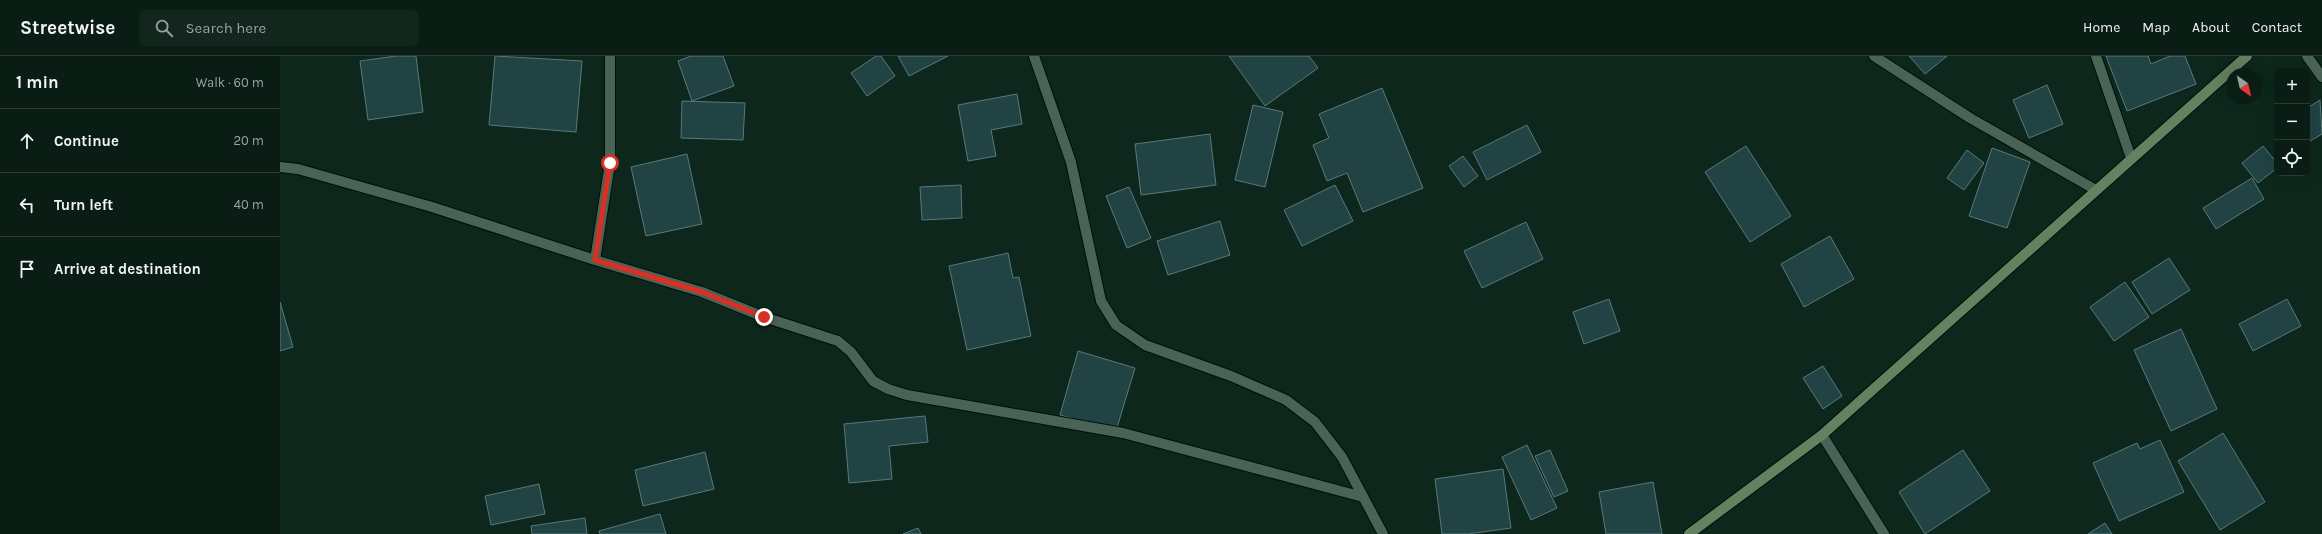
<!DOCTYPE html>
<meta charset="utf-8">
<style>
:root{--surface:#0a1d15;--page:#13261e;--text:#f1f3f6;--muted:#99a2a0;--line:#2a3b34}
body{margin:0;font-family:Karla,sans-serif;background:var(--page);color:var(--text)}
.controls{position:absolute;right:12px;top:12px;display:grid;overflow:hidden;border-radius:8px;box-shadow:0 4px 16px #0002}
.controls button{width:36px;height:36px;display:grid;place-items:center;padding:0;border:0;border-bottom:1px solid var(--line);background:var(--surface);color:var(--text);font:20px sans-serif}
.compass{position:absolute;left:1946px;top:12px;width:36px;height:36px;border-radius:50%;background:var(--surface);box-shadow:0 4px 16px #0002;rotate:146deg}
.stop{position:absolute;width:12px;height:12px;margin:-9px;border:3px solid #d93025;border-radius:50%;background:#fff}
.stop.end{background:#d93025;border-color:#fff;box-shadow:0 1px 4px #0008}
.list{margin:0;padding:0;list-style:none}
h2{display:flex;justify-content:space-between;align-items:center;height:52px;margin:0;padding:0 16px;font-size:17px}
h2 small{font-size:13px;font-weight:400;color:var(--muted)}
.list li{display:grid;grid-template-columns:26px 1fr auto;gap:12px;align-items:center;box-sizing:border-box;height:64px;padding:0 16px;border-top:1px solid var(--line)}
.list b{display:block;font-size:15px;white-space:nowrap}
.list em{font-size:13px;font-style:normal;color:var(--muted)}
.icon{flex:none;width:22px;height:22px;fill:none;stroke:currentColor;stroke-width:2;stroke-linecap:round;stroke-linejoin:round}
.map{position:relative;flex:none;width:2042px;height:478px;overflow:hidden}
header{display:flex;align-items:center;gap:24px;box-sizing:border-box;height:56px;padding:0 20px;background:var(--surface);border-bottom:1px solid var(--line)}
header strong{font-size:19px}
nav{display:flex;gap:22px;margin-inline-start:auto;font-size:14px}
.search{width:280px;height:36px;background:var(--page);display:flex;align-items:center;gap:10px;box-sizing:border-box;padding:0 14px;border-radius:8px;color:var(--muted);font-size:15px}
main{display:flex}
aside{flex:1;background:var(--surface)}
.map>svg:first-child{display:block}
</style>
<header>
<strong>Streetwise</strong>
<div class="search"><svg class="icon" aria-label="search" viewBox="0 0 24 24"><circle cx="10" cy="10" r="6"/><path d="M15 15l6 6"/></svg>Search here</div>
<nav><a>Home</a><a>Map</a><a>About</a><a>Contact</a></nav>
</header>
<main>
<aside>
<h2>1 min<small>Walk · 60 m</small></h2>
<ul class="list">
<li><svg class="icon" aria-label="ahead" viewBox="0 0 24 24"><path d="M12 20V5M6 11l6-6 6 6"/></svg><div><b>Continue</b></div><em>20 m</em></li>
<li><svg class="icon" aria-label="left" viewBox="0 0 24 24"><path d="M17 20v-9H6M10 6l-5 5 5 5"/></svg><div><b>Turn left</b></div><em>40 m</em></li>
<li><svg class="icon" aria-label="arrive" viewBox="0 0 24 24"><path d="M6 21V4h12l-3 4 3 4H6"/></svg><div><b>Arrive at destination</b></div></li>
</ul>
</aside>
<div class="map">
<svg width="2042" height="478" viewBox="0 0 2042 478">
<rect width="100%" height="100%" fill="#0d271c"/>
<!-- building -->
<path fill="#214344" stroke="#577a7a" d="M116 0H136L143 56 88 64 80 5Z
M215 0 302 5 296 76 209 69Z
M411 0H443L454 30 412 45 398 5Z
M596 0H601L615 20 587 40 571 17Z
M618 0H668L629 20Z
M949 0H1029L1038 12 985 50Z
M1629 0H1667L1645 18Z
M1826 0H1868L1871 8 1890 0H1905L1916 28 1847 55Z
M1767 29 1783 68 1749 82 1733 44Z
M1102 32 1143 132 1083 156 1067 117 1047 125 1033 89 1049 82 1039 58Z
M737 38 742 68 711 74 716 100 688 105 678 49Z
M2040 44 2042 78 2027 87V52Z
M402 45 465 47 463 84 401 82Z
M973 49 1003 56 985 131 955 124Z
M1247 69 1261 96 1207 124 1193 96Z
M930 78 936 129 861 139 855 88Z
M1466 90 1511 160 1470 186 1425 116Z
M1983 90 1997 107V112L1978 127 1962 107Z
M1712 92 1750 106 1727 172 1689 160Z
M1687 94 1704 107 1684 134 1667 122Z
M407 98 422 168 366 180 351 111Z
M1183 100 1198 120 1184 131 1169 110Z
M1972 122 1984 143 1936 173 1923 152Z
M681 129 682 162 642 164 640 131Z
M1055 129 1073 165 1022 190 1004 154Z
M849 131 871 182 847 192 826 140Z
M940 165 950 199 888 219 877 185Z
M1246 166 1263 203 1202 232 1184 195Z
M1550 180 1574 223 1524 251 1501 208Z
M728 197 733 222 739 221 751 280 687 294 669 210Z
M1889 202 1910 234 1872 258 1852 226Z
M1845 226 1869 261 1834 285 1810 251Z
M1329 243 1340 275 1304 288 1293 256Z
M2007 243 2021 270 1973 295 1959 268Z
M0 246 13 291 0 295Z
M1901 273 1937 353 1891 375 1854 294Z
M798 295 855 312 836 375 780 359Z
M1543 310 1562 340 1543 353 1523 322Z
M645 360 648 386 609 390 612 423 569 427 564 368Z
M1943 377 1985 446 1940 474 1898 405Z
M1880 384 1904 436 1839 465 1813 407 1857 387 1860 393Z
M1247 389 1277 452 1251 464 1222 401Z
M1270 394 1288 435 1274 441 1255 400Z
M1683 394 1710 435 1645 478 1619 436Z
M425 396 434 433 363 450 355 414Z
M1223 413 1231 472 1188 478H1162L1155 423Z
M1373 426 1382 478H1326L1319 436Z
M259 428 265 458 211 469 205 440Z
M380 458 386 478H320L319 475Z
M305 462 307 478H252L251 470Z
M1825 467 1832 478H1808Z
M638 472 641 478H623Z"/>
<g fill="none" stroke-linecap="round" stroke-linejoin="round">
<defs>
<path id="street" d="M754 0 791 106 821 245 836 269 865 289 951 320 1006 344 1035 366 1062 401 1103 478
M1594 0 1690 62 1816 134
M1816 0 1851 102
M2027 0 2042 21
M0 111 18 113 152 151 315 204 422 236 484 261 558 285 571 296 593 325 608 333 627 339 843 377 1083 441
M315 204 330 107V0
M1542 379 1604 478"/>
<path id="secondary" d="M1409 478 1542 379 1967 0"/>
</defs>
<!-- street casing -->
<use href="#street" stroke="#001006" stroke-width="12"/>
<!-- secondary casing -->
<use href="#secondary" stroke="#001006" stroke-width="12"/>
<!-- street -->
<use href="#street" stroke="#496456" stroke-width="10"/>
<!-- secondary -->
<use href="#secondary" stroke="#658260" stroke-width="10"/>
</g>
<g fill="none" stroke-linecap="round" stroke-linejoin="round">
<!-- route -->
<path stroke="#d93025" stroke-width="5" d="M330 107 315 204 422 236 484 261"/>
</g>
</svg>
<div class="controls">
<button>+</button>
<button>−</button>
<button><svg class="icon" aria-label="locate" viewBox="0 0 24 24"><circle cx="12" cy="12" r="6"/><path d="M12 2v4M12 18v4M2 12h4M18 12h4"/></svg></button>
</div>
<svg class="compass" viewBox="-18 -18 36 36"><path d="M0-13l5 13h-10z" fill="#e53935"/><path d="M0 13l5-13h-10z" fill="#99a2a0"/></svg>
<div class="stop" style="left:330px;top:107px"></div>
<div class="stop end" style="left:484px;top:261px"></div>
</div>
</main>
